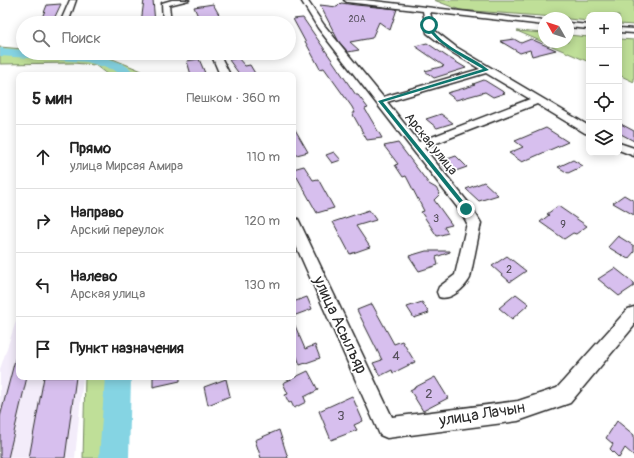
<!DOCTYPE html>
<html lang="ru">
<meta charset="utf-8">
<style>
:root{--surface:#fff;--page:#f2f2f2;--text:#222;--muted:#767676;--line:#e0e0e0}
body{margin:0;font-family:Pangolin,sans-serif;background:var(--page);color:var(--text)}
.controls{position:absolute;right:12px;top:12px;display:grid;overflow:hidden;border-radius:8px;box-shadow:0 2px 10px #0003}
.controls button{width:36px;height:36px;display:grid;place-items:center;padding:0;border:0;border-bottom:1px solid var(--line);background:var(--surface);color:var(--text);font:20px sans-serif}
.compass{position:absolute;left:538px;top:12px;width:36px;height:36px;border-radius:50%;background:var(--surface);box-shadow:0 2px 10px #0003;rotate:309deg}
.stop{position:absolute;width:12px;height:12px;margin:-9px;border:3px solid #0f766e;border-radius:50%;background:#fff}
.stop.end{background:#0f766e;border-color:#fff;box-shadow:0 1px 4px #0008}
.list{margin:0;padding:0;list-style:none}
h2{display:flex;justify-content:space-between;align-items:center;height:52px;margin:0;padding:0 16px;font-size:17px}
h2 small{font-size:13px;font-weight:400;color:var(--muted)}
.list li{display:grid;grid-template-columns:26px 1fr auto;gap:12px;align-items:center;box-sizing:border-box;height:64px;padding:0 16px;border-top:1px solid var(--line)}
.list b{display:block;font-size:15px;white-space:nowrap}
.list p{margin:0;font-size:13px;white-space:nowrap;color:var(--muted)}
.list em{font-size:13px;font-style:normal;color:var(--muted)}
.icon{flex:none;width:22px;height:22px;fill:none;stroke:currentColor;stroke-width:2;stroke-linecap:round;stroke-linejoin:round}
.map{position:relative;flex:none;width:634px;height:458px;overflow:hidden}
.search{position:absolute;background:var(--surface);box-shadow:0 2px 10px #0003;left:16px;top:16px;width:280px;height:44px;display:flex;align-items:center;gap:10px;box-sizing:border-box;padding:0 14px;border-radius:22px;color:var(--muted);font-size:15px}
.panel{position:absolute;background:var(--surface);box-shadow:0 2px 10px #0003;left:16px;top:72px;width:280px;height:308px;border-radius:8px}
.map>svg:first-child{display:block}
</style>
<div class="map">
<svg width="634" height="458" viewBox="0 0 634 458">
<rect width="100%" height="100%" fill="#fff"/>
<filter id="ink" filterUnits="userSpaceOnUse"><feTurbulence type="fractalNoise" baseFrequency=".025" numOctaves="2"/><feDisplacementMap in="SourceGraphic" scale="8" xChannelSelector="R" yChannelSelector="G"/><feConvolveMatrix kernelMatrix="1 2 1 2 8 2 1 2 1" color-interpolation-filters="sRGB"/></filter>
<g filter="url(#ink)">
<!-- built -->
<path fill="#f3ecfa" d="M19 312V377H83L75 458H0V369Z"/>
<!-- green -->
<path fill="#bfdf98" stroke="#758562" d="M434 0H634V25L619 24V15H589V21L568 19V18L460 10Z
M517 31 544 33V42H568V35L589 37V62Z
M619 39 634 40V82L619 75Z
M0 47 23 49V53H91L103 55 142 71 145 75H108L95 65 73 63 0 64Z
M85 377H126L125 458H83Z"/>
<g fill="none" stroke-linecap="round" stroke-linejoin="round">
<!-- river -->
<path fill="#85d4e3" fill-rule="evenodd" d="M0 48 23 50V53C51 53 118 49 136 75H121L114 70 87 62 0 56Z
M105 377H131L129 458H99Z"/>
</g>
<!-- building -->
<path fill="#d7bfee" stroke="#2b2b2b" d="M144 0H153L155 23H141Z
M341 3 356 5 397 9 390 30 379 22 372 38 350 42 359 50 348 52 339 42 320 5 337 7Z
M61 4 52 23H40L47 5Z
M213 4 221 18 200 21 194 7Z
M303 18 356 95H358L368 108 365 109 382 138 367 140 352 113H355L352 107 324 68 320 69 293 19Z
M514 39 521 43 531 39 556 50 532 56 530 50 520 53 500 41Z
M427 43 446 56 466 68 434 78 425 71 444 66 415 46Z
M238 58 245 66 250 65 256 75H240L229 60Z
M199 59 205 73 191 75 187 61Z
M484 80 505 93 493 97 485 92 456 100 447 93 475 85 473 84Z
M441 114 453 123 437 128 426 119Z
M619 123 634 131V141L619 133Z
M293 126 308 152 293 156Z
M546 128 568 142 522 162 509 153 523 147 515 141Z
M398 143 429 184 436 188 440 194 434 200 452 225 444 227 448 233 437 236 421 212 424 211 406 176 403 177 395 165 398 164 384 146Z
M334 152 341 160 332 163 326 155Z
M456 156 467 167 450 173 439 162Z
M573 160 583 166 568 173 558 167Z
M304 166 313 180 318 179 334 208 317 213 297 177 293 178V169Z
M484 182 498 195 479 201 466 189Z
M624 195 634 201V215L613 203Z
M558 206 587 226 576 234 573 233 564 239 540 222 549 215 547 214Z
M369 210 376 220 356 226 370 247 350 254 333 222Z
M618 236 634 246V252L628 259 608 247Z
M426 251H450V252L436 257 438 265 419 271 409 256Z
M507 256 526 271 510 282 492 266Z
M615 268 634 283V286L619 296 598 279Z
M516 294 529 304 512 319 499 308Z
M307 297 312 309 293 316V302Z
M422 302 429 313 414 318 407 307Z
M372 304 394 344 402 341 415 362 393 373 392 370 380 376 373 363 382 360 357 310Z
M293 321 305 349 315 345 320 358 300 365 293 346Z
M16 356 19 357V377H27L8 458H0V417Z
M308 371 318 390 304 397 306 402 294 408 291 402 289 403 285 395 288 394 283 383Z
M44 377H76L65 458H29Z
M153 377H180V381L153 387Z
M435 377 448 398 423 411 410 390Z
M226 379 230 396 208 405 204 387Z
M352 396 363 421 354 425 357 430 331 440 319 411Z
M617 421 634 435V456L625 448 619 458 610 449 613 444 606 438Z
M279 430 288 458H261L255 440Z"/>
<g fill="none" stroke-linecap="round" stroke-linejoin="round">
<defs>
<path id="minor" d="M70 0H76L68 23H60Z
M172 0H189L169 5 171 23H163L162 3Z
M301 0H307L324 25 383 97 480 69 450 51 427 33 423 11 347 2 344 0H365L544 21V25L430 12 434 30 456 47 589 126V134L585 133 537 104 424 148 471 206 481 223 470 278C465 288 450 301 439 297L437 292 439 287 455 275 467 223 461 212 318 28ZM486 73 530 99 419 142 387 102Z
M568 23 589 25V29L568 27Z
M619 28 634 29V33L619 32Z
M208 53H219L230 75H220L212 56Z
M619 143 634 148V156L619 150Z
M293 218 298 219 300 223 392 417 518 401 557 388 628 309 634 307V326L570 403 518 421 387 438 380 435 293 239Z"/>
</defs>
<!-- minor casing -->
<use href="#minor" stroke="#2b2b2b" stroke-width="3"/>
<!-- minor -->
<use href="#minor" fill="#fff" fill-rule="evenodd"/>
</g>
</g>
<!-- route -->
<path fill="#0f766e" d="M430 24C437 45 472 56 489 70L383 102 468 207 469 209 466 211 378 101 483 69C468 60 431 42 427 25Z"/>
<g text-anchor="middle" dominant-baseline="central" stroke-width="3.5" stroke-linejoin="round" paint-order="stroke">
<!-- far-number labels -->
<g font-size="9" fill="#56505c">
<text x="357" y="19">20А</text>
</g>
<!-- number labels -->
<g font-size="11" fill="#56505c">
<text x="436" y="218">3</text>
<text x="563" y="224">9</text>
<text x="509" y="269">2</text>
</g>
<!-- street labels -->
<g font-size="13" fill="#2b2b2b" stroke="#fff">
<text transform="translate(431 144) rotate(51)">Арская улица</text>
</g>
<!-- near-number labels -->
<g font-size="13" fill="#56505c">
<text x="396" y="356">4</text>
<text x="429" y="394">2</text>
<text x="341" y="416">3</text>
</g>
<!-- near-street labels -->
<g font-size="16" fill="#2b2b2b" stroke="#fff">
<text transform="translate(340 325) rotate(65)">улица Асылъяр</text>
<text transform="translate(482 414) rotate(-9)">улица Лачын</text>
</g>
</g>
</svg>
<div class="controls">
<button>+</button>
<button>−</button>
<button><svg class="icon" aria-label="locate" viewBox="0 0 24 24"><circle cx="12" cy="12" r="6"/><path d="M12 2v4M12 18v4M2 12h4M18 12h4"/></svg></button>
<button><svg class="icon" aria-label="layers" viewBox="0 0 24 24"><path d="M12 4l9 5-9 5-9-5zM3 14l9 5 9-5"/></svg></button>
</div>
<svg class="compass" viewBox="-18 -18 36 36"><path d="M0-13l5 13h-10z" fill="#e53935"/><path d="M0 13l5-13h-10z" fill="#767676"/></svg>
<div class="stop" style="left:429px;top:25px"></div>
<div class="stop end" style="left:466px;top:209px"></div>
<div class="search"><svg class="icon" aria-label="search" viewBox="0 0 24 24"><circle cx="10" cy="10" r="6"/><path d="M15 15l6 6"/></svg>Поиск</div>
<section class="panel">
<h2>5 мин<small>Пешком · 360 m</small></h2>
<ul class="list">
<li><svg class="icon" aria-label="ahead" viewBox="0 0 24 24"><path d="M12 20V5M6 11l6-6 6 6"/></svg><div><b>Прямо</b><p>улица Мирсая Амира</p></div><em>110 m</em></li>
<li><svg class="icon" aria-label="right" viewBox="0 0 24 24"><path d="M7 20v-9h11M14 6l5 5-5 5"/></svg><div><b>Направо</b><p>Арский переулок</p></div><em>120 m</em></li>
<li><svg class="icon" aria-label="left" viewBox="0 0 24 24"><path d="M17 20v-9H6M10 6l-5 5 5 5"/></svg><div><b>Налево</b><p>Арская улица</p></div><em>130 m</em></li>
<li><svg class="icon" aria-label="arrive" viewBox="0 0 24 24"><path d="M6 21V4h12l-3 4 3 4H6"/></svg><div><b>Пункт назначения</b></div></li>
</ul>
</section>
</div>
